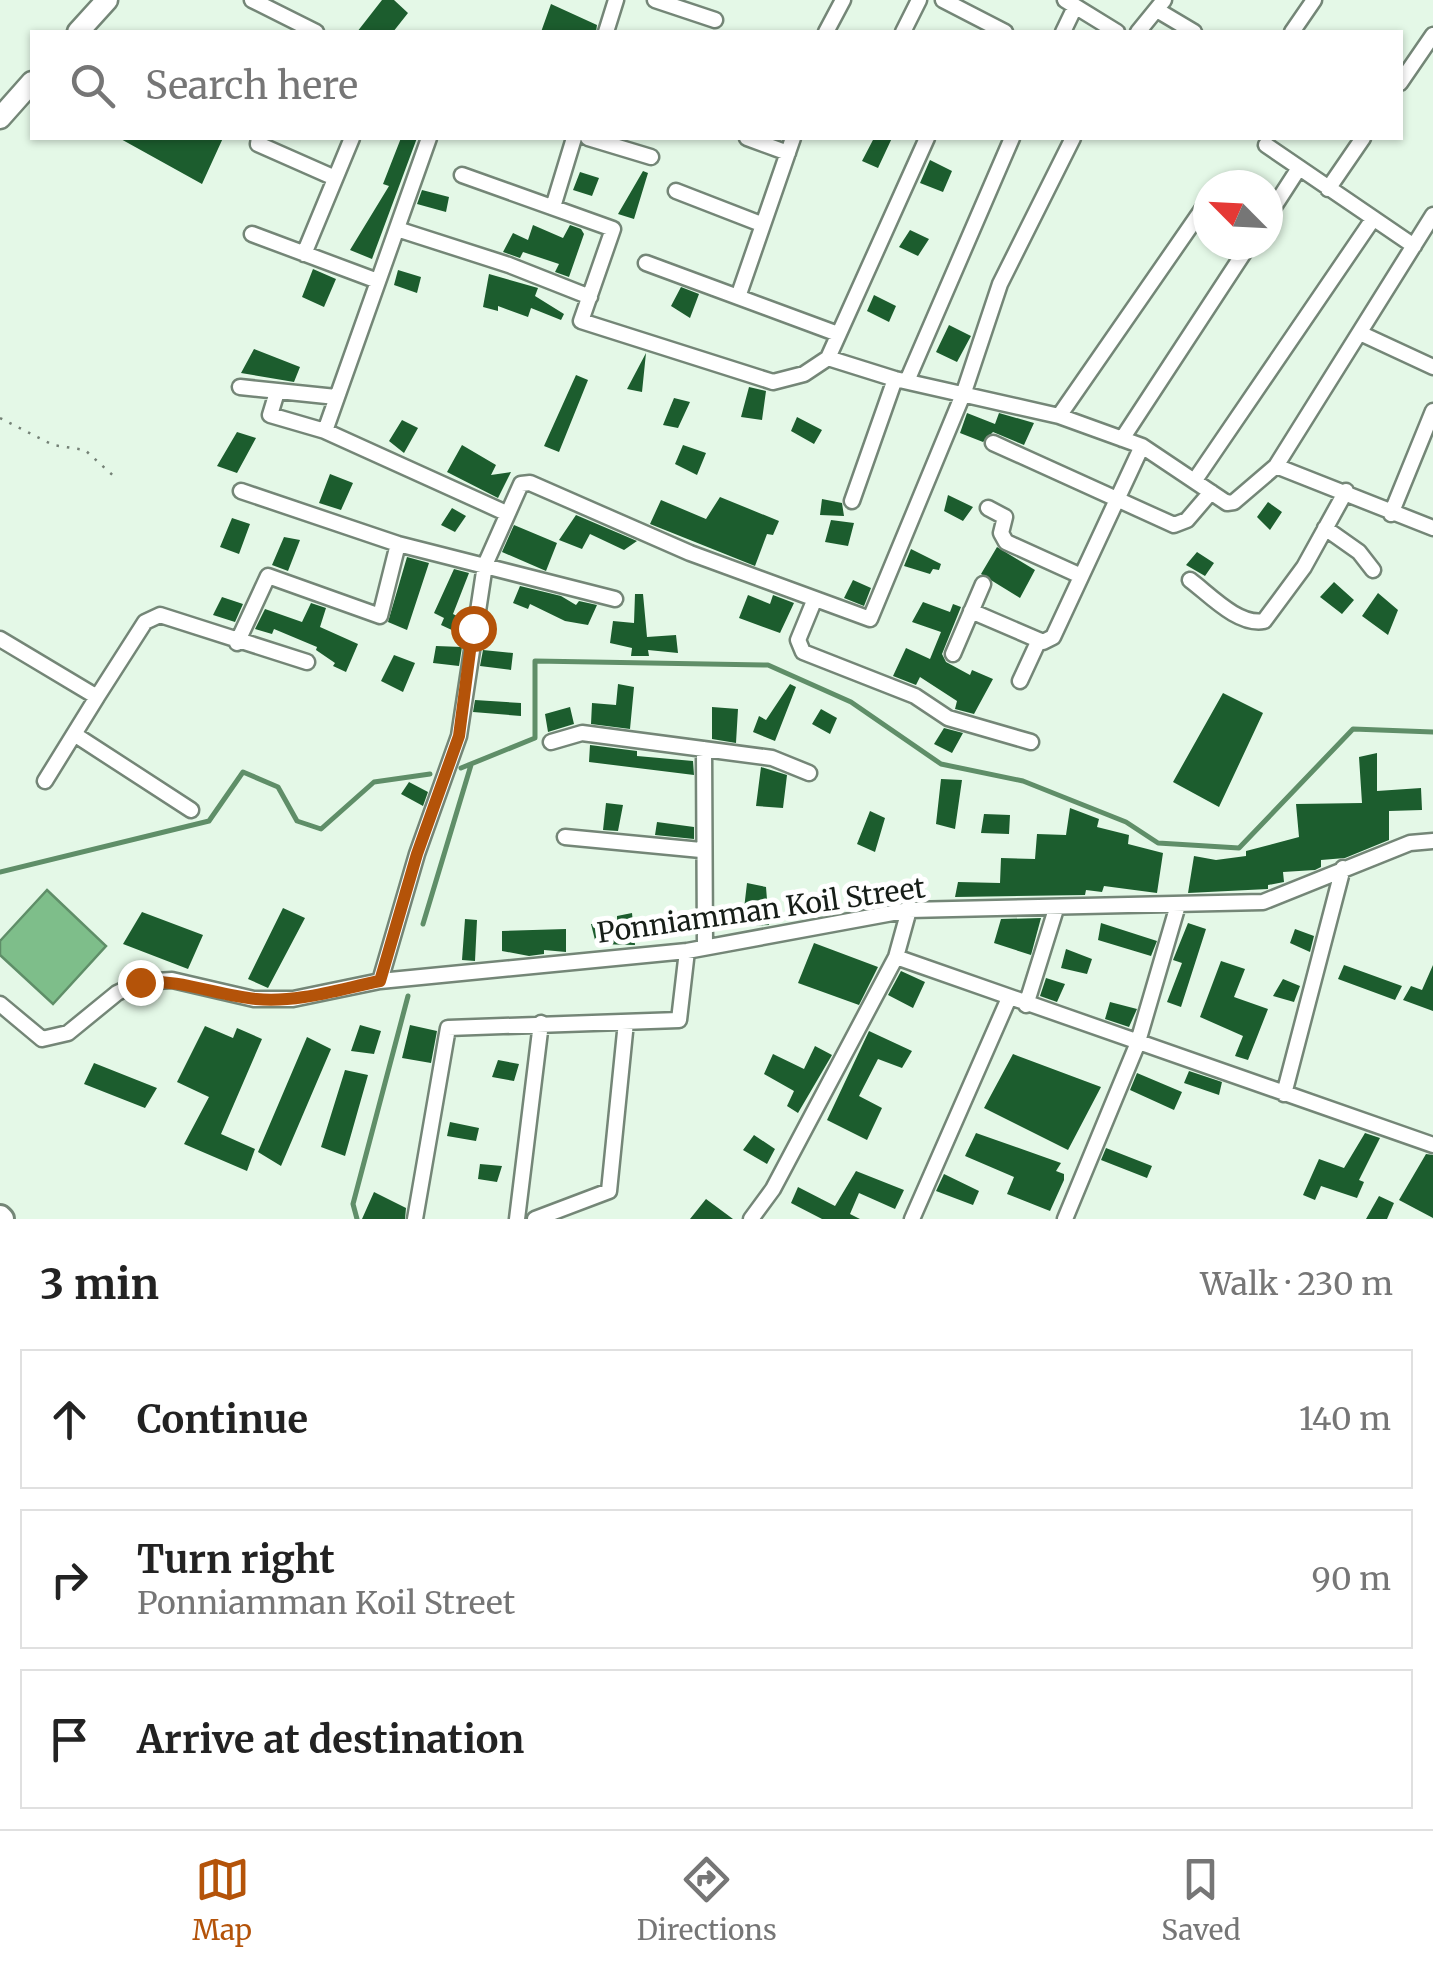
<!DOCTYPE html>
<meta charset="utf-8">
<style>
:root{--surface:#fff;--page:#f6f6f6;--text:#222;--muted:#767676;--line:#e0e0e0;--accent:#b45309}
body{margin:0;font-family:Merriweather,serif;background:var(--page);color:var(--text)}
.compass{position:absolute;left:1193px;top:170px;width:90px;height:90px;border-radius:50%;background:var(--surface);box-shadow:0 2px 8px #0004;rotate:294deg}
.stop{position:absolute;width:30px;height:30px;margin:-22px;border:8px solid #b45309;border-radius:50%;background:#fff}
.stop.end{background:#b45309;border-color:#fff;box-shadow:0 2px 10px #0008}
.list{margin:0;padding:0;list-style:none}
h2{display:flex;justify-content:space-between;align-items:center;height:130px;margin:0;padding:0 40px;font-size:42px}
h2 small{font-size:32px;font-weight:400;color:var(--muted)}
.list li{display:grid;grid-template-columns:65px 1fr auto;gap:30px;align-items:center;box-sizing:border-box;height:140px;margin:0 20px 20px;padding:0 20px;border:2px solid var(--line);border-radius:0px}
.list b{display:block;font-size:38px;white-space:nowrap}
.list p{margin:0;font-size:32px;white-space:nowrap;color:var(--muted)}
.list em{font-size:32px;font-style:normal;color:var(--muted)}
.icon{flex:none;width:55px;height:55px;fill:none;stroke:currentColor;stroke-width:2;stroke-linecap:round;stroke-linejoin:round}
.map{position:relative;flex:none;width:1433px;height:1219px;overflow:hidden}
.search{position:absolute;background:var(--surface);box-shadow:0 2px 8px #0004;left:30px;right:30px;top:30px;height:110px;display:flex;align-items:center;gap:25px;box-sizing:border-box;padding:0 35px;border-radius:0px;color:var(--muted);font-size:38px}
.sheet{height:610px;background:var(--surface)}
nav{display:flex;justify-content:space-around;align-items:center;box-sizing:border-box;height:140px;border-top:2px solid var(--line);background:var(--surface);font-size:28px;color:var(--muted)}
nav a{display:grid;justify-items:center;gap:5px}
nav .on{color:var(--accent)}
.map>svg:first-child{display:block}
</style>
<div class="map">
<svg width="1433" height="1219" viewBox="0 0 1433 1219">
<rect width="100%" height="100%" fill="#e4f8e7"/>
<!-- water -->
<path fill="#7ebe8a" stroke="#5f8e68" stroke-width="2.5" d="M47 890 106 946 53 1004 0 955V941Z"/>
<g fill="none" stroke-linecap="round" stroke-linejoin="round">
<!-- stream -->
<path stroke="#5f8e68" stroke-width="5" d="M461 768 535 738V661L768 665 851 702 941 764 1023 781 1126 822 1158 843 1239 848 1353 729 1433 732
M0 872 209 821 243 772 278 787 297 821 321 829 374 782 430 774
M423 924 471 765
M357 1219 353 1204 408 996"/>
</g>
<!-- building -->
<path fill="#1c5d2e" d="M382 0H394L408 13 393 32H357Z
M551 4 597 25 596 32H541Z
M119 138H223L202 184Z
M401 138H417L372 259 350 250 389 186 383 184Z
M874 138H892L878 168 862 161Z
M930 160 952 171 943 192 920 183Z
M643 171 648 173 634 219 618 214Z
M580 172 599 178 592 196 573 190Z
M422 190 449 197 446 212 417 204Z
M533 225 563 238 570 225 581 229 584 234 569 277 555 272 559 264 523 252 520 258 503 252 513 233 528 240Z
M910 230 929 239 918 256 899 247Z
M313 269 336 279 324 307 302 297Z
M398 270 421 277 417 293 394 285Z
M489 274 538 288 535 296 564 314 561 320 531 308 528 317 498 306V311L483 307Z
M681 287 699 294 690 318 671 306Z
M874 295 896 306 889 322 867 311Z
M949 325 971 336 957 362 936 352Z
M254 349 300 367 294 382 241 373Z
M646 353 642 392 627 389Z
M576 375 588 380 559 452 544 446Z
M749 387 766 391 762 420 741 417Z
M674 398 690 402 678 428 663 425Z
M967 413 995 424 999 413 1034 423 1024 445 993 432 983 442 960 433Z
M797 417 822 430 814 444 791 431Z
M402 420 418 428 404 453 389 441Z
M237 432 256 438 237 473 217 466Z
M462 445 496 465 491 475 511 472 498 498 447 472Z
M683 445 706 453 697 475 675 464Z
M330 474 353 483 341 510 319 503Z
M948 495 973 507 963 521 944 511Z
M720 497 779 521 773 535 767 534 755 566 650 524 661 500 706 519Z
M822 499 842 503 844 516 820 515Z
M1268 502 1282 512 1270 530 1257 517Z
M452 508 466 516 455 532 441 525Z
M576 515 637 541 624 550 590 534 582 549 559 540Z
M232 518 250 524 239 554 220 547Z
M831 520 854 523 848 546 825 542Z
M514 525 557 543 546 571 502 552Z
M284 537 300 540 288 571 272 565Z
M997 547 1035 570 1020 598 981 574Z
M911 549 941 564 939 570 933 569 930 574 904 566Z
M1197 552 1214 563 1205 576 1186 565Z
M407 557 429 563 407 630 388 622Z
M454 569 469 573 453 614 461 618 454 631 441 625 444 618 434 613Z
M853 580 871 588 864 606 844 598Z
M1334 582 1354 600 1342 614 1320 597Z
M520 586 561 596 576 605 579 601 597 605 588 625 565 621 530 604 528 609 513 603Z
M1378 593 1398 610 1388 635 1362 616Z
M635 594H643L647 637 676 635 678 653 648 650 649 656H631L632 648 610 643 613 621 634 623Z
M748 595 770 604 773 595 794 603 780 633 739 618Z
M222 597 243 604 235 622 213 615Z
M923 602 950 612 953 604 961 607 942 654 946 662 970 675 972 670 993 679 974 714 955 709 957 701 920 677 916 685 893 676 906 648 930 659 941 632 912 622Z
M311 603 326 608 320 627 358 644 346 672 333 666 335 663 316 650 317 647 274 629 272 634 255 629 265 609 302 622Z
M436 646 462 647 459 666 433 663Z
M483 650 513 653 511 670 480 666Z
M394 655 415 663 403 692 381 681Z
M618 684 634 687 630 729 591 724 592 703 616 705Z
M790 684 796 687 775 741 753 732 759 716 766 720Z
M1223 693 1263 713 1219 807 1173 782Z
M475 700 521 703V716L473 712Z
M570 707 574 724 548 732 545 714Z
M712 707 738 709 736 743 712 739Z
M821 709 837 718 830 734 812 724Z
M944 728 963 733 952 753 934 744Z
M590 745 637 751V756L693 761 694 775 589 762Z
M1377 753V791L1421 788 1422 810 1389 811V840L1345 858 1321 860V867L1315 870 1283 872 1284 882 1268 885V889L1188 893 1194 856 1216 860 1246 856V851L1299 837 1296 804 1362 803 1359 757Z
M761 767 787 775 783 808 756 806Z
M941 779 962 780 955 829 936 824Z
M409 782 428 792 423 806 401 794Z
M606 803 623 805 618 831 603 830Z
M1070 808 1099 819 1097 827 1129 835 1128 844 1163 853 1157 893 1104 886 1102 892 1086 890 1085 895 955 897 958 882 1000 883 1001 858 1035 859 1037 834 1066 835Z
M870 811 885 818 875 852 857 844Z
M984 814 1010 815 1009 834 981 833Z
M657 822 694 827V839L655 835Z
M747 883 766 887 769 925 742 926Z
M283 908 305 918 268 988 248 979Z
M142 912 203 935 188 969 123 944Z
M632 913 635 945 596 944 591 924H617V916Z
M1041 918 1031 955 994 943 1001 919Z
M465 919 477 920 475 961 462 960Z
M1101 923 1157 941 1151 956 1098 940Z
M1188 923 1206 929 1181 1007 1167 1002 1182 963 1173 960Z
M566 929V952L544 950V954L529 956 502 951V931Z
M1295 929 1314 936 1310 952 1290 943Z
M814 943 878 967 859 1005 798 983Z
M1066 949 1092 959 1087 974 1061 968Z
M1221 961 1245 969 1234 997 1268 1009 1248 1060 1235 1056 1243 1036 1200 1017Z
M1344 965 1402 986 1395 1000 1338 979Z
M1433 965V1011L1403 1000 1411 986 1422 990Z
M901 971 925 982 913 1008 888 995Z
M1046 978 1065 984 1057 1002 1040 996Z
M1283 979 1300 986 1294 1002 1273 996Z
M1110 1002 1137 1009 1129 1027 1105 1019Z
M360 1025 381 1031 374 1054 351 1051Z
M410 1025 437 1031 431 1063 402 1058Z
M205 1026 233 1038 237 1028 262 1039 221 1134 255 1149 247 1171 184 1144 209 1097 177 1082Z
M869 1031 912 1051 902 1068 878 1059 859 1096 882 1108 867 1140 827 1120Z
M307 1037 331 1049 281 1166 258 1152Z
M815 1046 832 1055 798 1113 787 1106 794 1091 764 1074 773 1054 804 1069Z
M1013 1054 1101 1087 1068 1150 984 1108Z
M498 1060 519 1064 514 1081 492 1077Z
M94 1063 157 1088 145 1108 84 1084Z
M345 1070 368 1075 345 1156 321 1147Z
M1189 1071 1222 1082 1219 1095 1184 1083Z
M1137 1073 1182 1092 1174 1110 1130 1090Z
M450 1122 479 1128 476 1141 447 1136Z
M976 1133 1061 1163 1056 1171 1064 1174V1180L1050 1211 1007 1194 1014 1177 965 1156Z
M1365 1133 1380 1138 1359 1180 1364 1182 1357 1198 1321 1186 1315 1200 1303 1195 1319 1159 1344 1168Z
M754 1135 775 1149 767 1164 743 1150Z
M1106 1148 1152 1166 1147 1178 1101 1160Z
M1426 1154 1433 1155V1218L1399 1200Z
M480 1164 502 1166 497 1182 478 1179Z
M856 1171 904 1190 895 1209 859 1193 850 1214 860 1219H822L791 1203 798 1187 835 1206Z
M944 1174 979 1191 973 1205 936 1191Z
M374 1192 406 1208 405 1219H362Z
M1379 1196 1394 1203 1387 1219H1366Z
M706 1199 733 1219H690Z"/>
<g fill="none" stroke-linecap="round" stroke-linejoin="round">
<defs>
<path id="street" d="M252 0 316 32
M655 0 715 20
M943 0 1005 32
M1065 0 1117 32
M1157 10 1194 32
M606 32 616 0
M826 32 843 0
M903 32 919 0
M1063 32 1075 7
M1138 32 1164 0
M1292 32 1314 0
M1400 83 1433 35
M259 138 258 144 335 178
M588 138 651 157
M747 138 788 153
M1266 145 1414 246
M462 175 613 229 581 321 773 382 804 374 828 358 927 138
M1328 189 1363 138
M676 191 761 224
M553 207 574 138
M1268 216 1299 168
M397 229 509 265 590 297
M252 234 375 280
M304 254 352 138
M646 263 838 334
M738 297 793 138
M1362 334 1433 367
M828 358 895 379 1059 416 1208 201
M907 381 1012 138
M240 387 336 397
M277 392 270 415 325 431 506 513
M1059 416 1142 446 1227 503 1234 502 1276 466 1433 215
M325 431 429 138
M1122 439 1249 245
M993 443 1174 525 1187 520 1211 492
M1276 466 1433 528
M1195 480 1373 219
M241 491 398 544 615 599
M852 501 895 379
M988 508 1005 517 1001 533 1006 542 1081 576
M1391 514 1433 411
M1325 528 1359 552 1373 570
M1190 580C1209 594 1238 626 1264 621L1304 567 1346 491
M814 601 798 640 803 652 915 696 948 718 1031 742
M971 611 1043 642 1053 637 1142 446
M0 639 97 697 145 622 160 615 307 662
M237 643 268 576 380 616 398 544
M953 654 983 584
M1020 681 1039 640
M74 734 191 810
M551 742 582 733 772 758 809 773
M704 749 705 947
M45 781 97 697
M565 837 701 850
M896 957 1433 1145
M380 981 417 854 459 736 485 565 521 484 530 483 690 553 870 619 964 392 1000 284 1073 138
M0 1004 42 1039 68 1033 117 993 140 982 172 980 254 999H293L380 981 687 951 909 910 1263 902 1410 843 1433 841
M1026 1005 1056 909
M1284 1094 1343 868
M415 1219 448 1028 679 1020 687 951
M517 1219 541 1023
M535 1219 609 1191 626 1022
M751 1219 773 1189 896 957 909 910
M912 1219 1009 998
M1065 1219 1137 1045 1178 905"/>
<path id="secondary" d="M78 32 107 0
M0 118 32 82"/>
<path id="primary" d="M0 1217 2 1219"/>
</defs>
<!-- street casing -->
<use href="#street" stroke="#748677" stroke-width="19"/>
<!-- secondary casing -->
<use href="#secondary" stroke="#748677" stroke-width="25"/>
<!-- primary casing -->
<use href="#primary" stroke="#748677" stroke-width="28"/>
<!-- path -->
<path stroke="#748176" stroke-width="2.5" stroke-dasharray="2.5 8" stroke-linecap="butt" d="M0 418 53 445 85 450 118 480"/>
<!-- street -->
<use href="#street" stroke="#fff" stroke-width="14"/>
<!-- secondary -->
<use href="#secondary" stroke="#fff" stroke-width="20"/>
<!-- primary -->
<use href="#primary" stroke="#fff" stroke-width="22"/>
</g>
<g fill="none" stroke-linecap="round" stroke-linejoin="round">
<!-- route -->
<path stroke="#b45309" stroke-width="12" d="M140 982C181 979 216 995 256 999 298 1003 340 989 380 981L417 854 459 736 473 628"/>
</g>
<g text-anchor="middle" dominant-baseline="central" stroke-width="10" stroke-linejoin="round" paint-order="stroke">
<!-- street labels -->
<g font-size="28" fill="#171e18" stroke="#fff">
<text transform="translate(761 910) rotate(-8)">Ponniamman Koil Street</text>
</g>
</g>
</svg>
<svg class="compass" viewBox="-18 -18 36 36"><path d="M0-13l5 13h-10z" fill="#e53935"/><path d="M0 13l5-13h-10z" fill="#767676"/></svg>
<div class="stop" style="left:473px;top:628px"></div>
<div class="stop end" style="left:140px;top:982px"></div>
<div class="search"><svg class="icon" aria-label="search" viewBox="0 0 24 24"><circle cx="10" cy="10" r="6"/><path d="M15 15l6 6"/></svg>Search here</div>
</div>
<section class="sheet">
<h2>3 min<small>Walk · 230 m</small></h2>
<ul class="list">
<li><svg class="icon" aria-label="ahead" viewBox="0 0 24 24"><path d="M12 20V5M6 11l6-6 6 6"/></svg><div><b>Continue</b></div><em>140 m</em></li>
<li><svg class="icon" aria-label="right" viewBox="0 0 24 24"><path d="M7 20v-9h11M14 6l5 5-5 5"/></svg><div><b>Turn right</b><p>Ponniamman Koil Street</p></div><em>90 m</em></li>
<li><svg class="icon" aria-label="arrive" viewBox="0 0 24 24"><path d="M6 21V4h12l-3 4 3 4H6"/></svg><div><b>Arrive at destination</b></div></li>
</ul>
</section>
<nav>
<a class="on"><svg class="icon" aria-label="map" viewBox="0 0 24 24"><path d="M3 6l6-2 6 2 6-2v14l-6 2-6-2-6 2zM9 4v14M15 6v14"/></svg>Map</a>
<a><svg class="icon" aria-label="directions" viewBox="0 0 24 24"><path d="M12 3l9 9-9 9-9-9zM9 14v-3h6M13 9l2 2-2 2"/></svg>Directions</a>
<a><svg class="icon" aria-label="saved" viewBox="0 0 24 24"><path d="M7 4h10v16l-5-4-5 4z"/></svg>Saved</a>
</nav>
